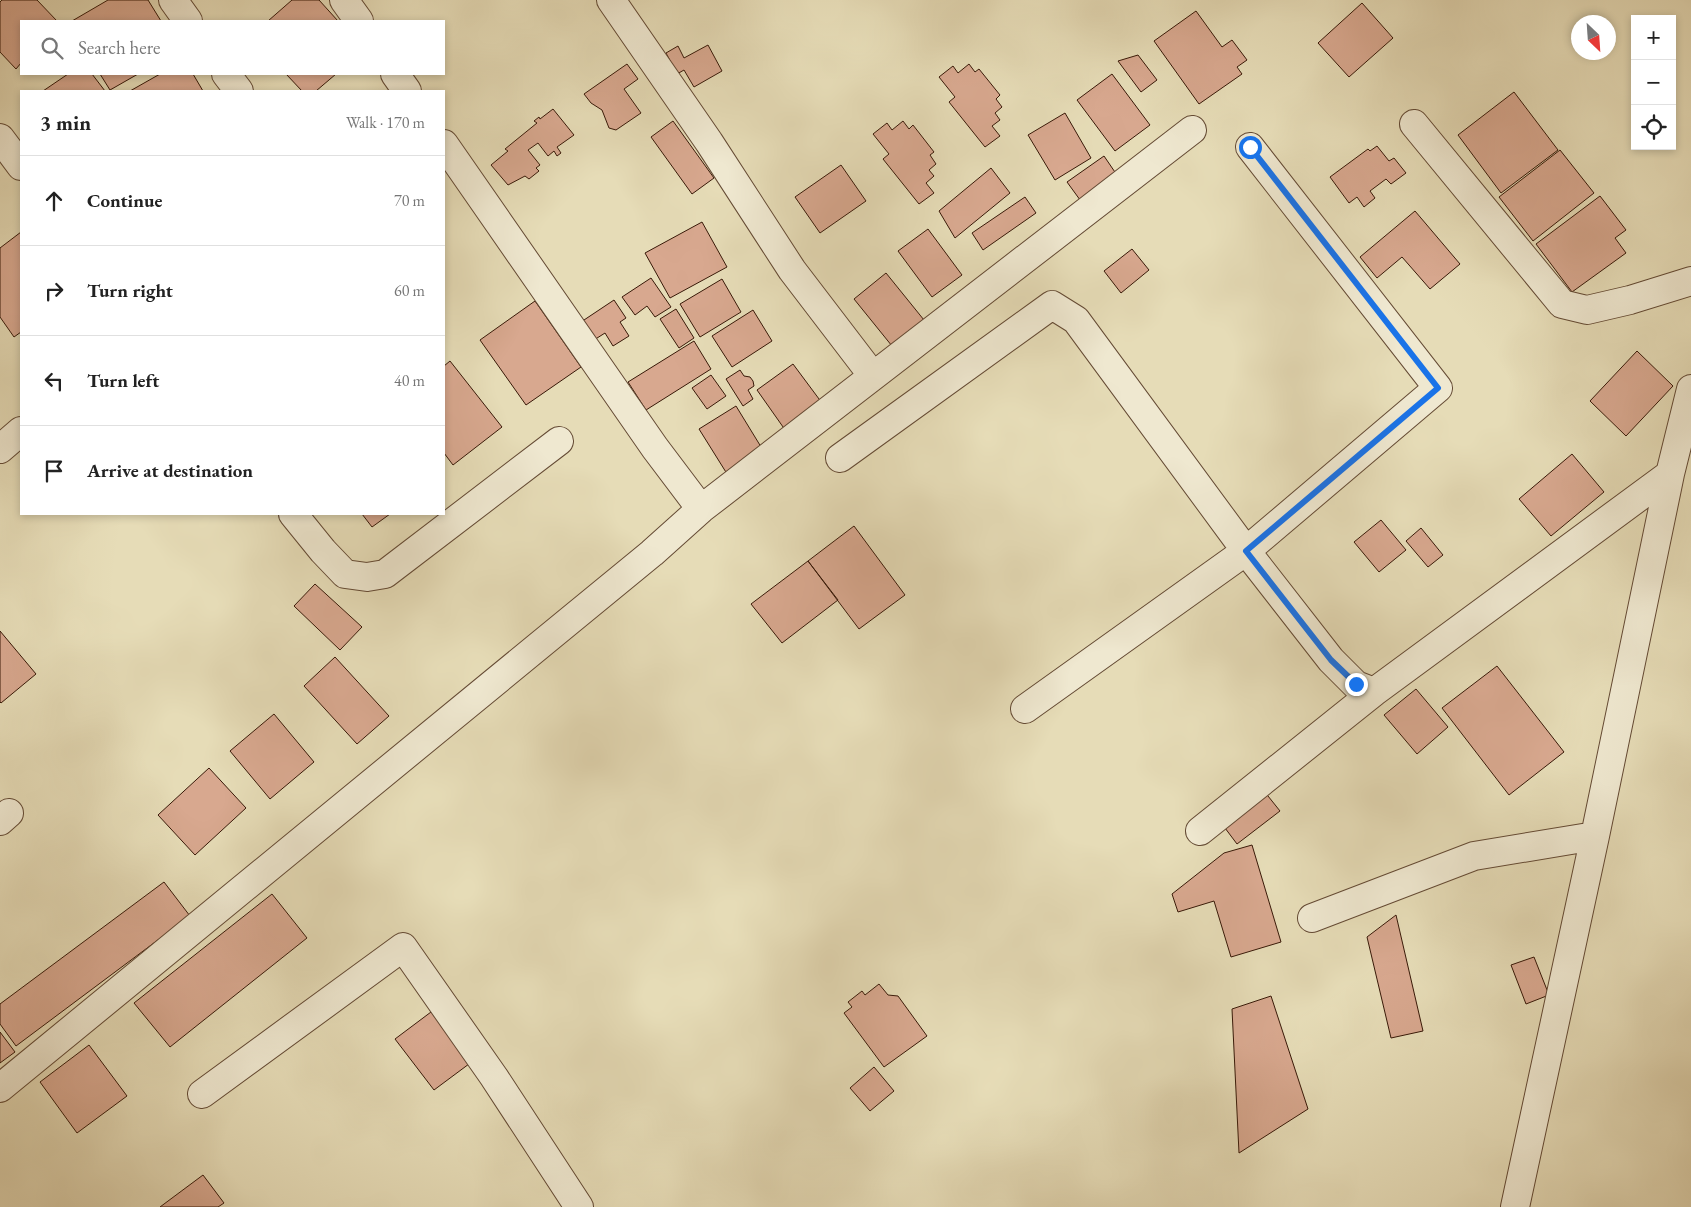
<!DOCTYPE html>
<meta charset="utf-8">
<style>
:root{--surface:#fff;--page:#f2f2f2;--text:#222;--muted:#767676;--line:#e0e0e0}
body{margin:0;font-family:"EB Garamond",serif;background:var(--page);color:var(--text)}
.controls{position:absolute;right:15px;top:15px;display:grid;overflow:hidden;border-radius:0px;box-shadow:0 2px 8px #0003}
.controls button{width:45px;height:45px;display:grid;place-items:center;padding:0;border:0;border-bottom:1px solid var(--line);background:var(--surface);color:var(--text);font:25px sans-serif}
.compass{position:absolute;left:1571px;top:15px;width:45px;height:45px;border-radius:50%;background:var(--surface);box-shadow:0 2px 8px #0003;rotate:155deg}
.stop{position:absolute;width:15px;height:15px;margin:-11px;border:4px solid #1a73e8;border-radius:50%;background:#fff}
.stop.end{background:#1a73e8;border-color:#fff;box-shadow:0 1px 5px #0008}
.list{margin:0;padding:0;list-style:none}
h2{display:flex;justify-content:space-between;align-items:center;height:65px;margin:0;padding:0 20px;font-size:21px}
h2 small{font-size:16px;font-weight:400;color:var(--muted)}
.list li{display:grid;grid-template-columns:32px 1fr auto;gap:15px;align-items:center;box-sizing:border-box;height:90px;padding:0 20px;border-top:1px solid var(--line)}
.list b{display:block;font-size:19px;white-space:nowrap}
.list em{font-size:16px;font-style:normal;color:var(--muted)}
.icon{flex:none;width:28px;height:28px;fill:none;stroke:currentColor;stroke-width:2;stroke-linecap:round;stroke-linejoin:round}
.map{position:relative;flex:none;width:1691px;height:1207px;overflow:hidden}
.search{position:absolute;background:var(--surface);box-shadow:0 2px 8px #0003;left:20px;top:20px;width:425px;height:55px;display:flex;align-items:center;gap:12px;box-sizing:border-box;padding:0 18px;border-radius:0px;color:var(--muted);font-size:19px}
.panel{position:absolute;background:var(--surface);box-shadow:0 2px 8px #0003;left:20px;top:90px;width:425px;height:425px;border-radius:0px}
.map>svg:first-child{display:block}
</style>
<div class="map">
<svg width="1691" height="1207" viewBox="0 0 1691 1207">
<rect width="100%" height="100%" fill="#e6dcb7"/>
<filter id="stains"><feTurbulence type="fractalNoise" baseFrequency=".004" numOctaves="4"/><feColorMatrix values="0 0 0 0 .2 0 0 0 0 .09 0 0 0 0 .02 0 0 0 .5 -.17"/></filter>
<radialGradient id="worn" r=".72"><stop offset=".6" stop-color="#630" stop-opacity="0"/><stop offset="1" stop-color="#630" stop-opacity=".3"/></radialGradient>
<!-- building -->
<path fill="#d8a88f" stroke="#381908" d="M2 0H37L57 21H21V63L16 69 0 52V2Z
M108 0H148L161 21H72Z
M292 0H319L338 21H268Z
M1362 3 1393 38 1349 77 1318 43Z
M1196 11 1222 47 1232 40 1247 60 1237 67 1242 74 1199 104 1154 41Z
M708 45 722 71 694 87 684 70 677 74 666 53 678 46 684 58Z
M1138 55 1157 80 1141 92 1118 61Z
M627 64 638 79 624 89 641 113 616 130 609 128 602 110 591 103 584 94Z
M969 64 975 72 979 69 1000 95 996 99 1002 107 995 113 1000 120 992 126 1000 136 985 147 949 102 955 97 939 77 953 66 958 73Z
M68 74H92L105 91H43Z
M100 74H138L110 90Z
M160 74H193L203 91H130Z
M286 74H336L316 91H302Z
M1112 74 1150 125 1115 151 1077 100Z
M1514 92 1558 150 1501 193 1458 135Z
M553 109 574 135 557 147 561 153 557 156 554 151 548 156 538 143 528 150 540 165 536 168 539 171 529 179 525 176 508 185 491 165 508 151 505 149 537 123 534 121 539 117 540 119Z
M1065 113 1091 158 1055 180 1028 135Z
M673 121 714 178 692 194 651 137Z
M903 121 909 129 913 125 934 152 930 155 936 164 929 170 934 176 926 183 934 193 919 204 883 159 889 154 873 134 887 123 892 130Z
M1377 146 1389 161 1394 158 1406 173 1391 184 1386 179 1370 191 1375 198 1364 207 1357 197 1349 203 1330 177 1368 149 1370 151Z
M1560 150 1594 193 1533 241 1499 197Z
M1104 156 1119 178 1083 204 1067 182Z
M841 165 866 201 820 233 795 197Z
M991 168 1010 193 955 238 939 211Z
M1600 196 1626 230 1615 238 1626 253 1572 292 1536 244Z
M1025 197 1036 213 983 250 972 233Z
M1415 211 1460 264 1430 289 1402 257 1377 278 1360 257Z
M702 222 727 267 670 298 645 253Z
M928 229 962 275 932 297 898 251Z
M21 232V332L14 337 0 317V248Z
M1132 249 1149 270 1121 293 1104 271Z
M886 273 924 320 892 346 854 299Z
M651 278 671 307 655 317 647 306 635 315 622 297Z
M722 279 741 312 700 337 680 304Z
M614 300 626 318 620 322 629 336 613 346 605 333 594 340 581 322Z
M535 301 581 367 526 405 480 340Z
M676 309 694 338 679 348 660 319Z
M753 310 772 341 732 367 712 336Z
M694 341 711 369 646 410 628 382Z
M1637 351 1673 386 1626 436 1590 401Z
M450 361 502 427 453 465 444 453V366Z
M793 364 825 407 788 434 757 390Z
M740 370 744 376 750 377 753 381 754 386 748 390 753 399 743 406 726 379Z
M711 375 726 396 707 409 692 388Z
M736 406 766 455 729 477 699 429Z
M1572 454 1604 492 1551 536 1519 499Z
M362 514H390L372 527Z
M1381 520 1406 550 1379 572 1354 542Z
M854 526 905 595 859 629 808 561Z
M1421 528 1443 555 1428 567 1406 541Z
M808 561 838 600 782 643 751 604Z
M315 584 362 627 340 650 294 606Z
M0 631 36 674 1 703 0 702Z
M335 657 389 716 357 744 304 686Z
M1497 666 1564 752 1509 795 1442 708Z
M1416 689 1448 727 1417 754 1384 715Z
M274 714 314 762 270 799 230 751Z
M209 768 246 808 195 855 158 815Z
M1264 791 1280 811 1237 844 1222 824Z
M1252 845 1281 942 1231 957 1214 901 1178 912 1172 894 1224 853Z
M164 882 190 916 16 1046 0 1024V1004Z
M272 894 307 938 170 1047 134 1003Z
M1396 915 1423 1031 1391 1038 1367 937Z
M1534 957 1549 995 1526 1004 1511 965Z
M879 984 888 995 898 996 927 1036 884 1067 844 1013 852 1007 848 1002 862 991 865 995Z
M1271 996 1308 1109 1239 1153 1232 1009Z
M439 1006 477 1058 434 1090 395 1039Z
M0 1032 15 1052 0 1063Z
M89 1045 127 1096 77 1133 40 1082Z
M874 1067 894 1091 870 1111 850 1088Z
M203 1175 224 1203 218 1207H160Z"/>
<g fill="none" stroke-linecap="round" stroke-linejoin="round">
<defs>
<path id="minor" d="M173 0 188 21
M344 0 359 21
M611 0 709 142 792 270 873 376
M226 74 239 91
M395 74 407 91
M1414 124 1562 304 1587 310 1630 300 1691 281
M0 138 21 166
M0 449 21 431
M840 458 1052 305 1076 320 1246 551 1438 388 1250 147
M701 509 1192 130
M293 514 323 551 345 574 367 577 385 574 559 441
M1025 709 1246 551 1331 660 1356 685 1374 692 1670 474
M0 821 9 813
M1200 831 1374 692
M1312 918 1474 856 1595 836
M0 1088 652 553 701 509 655 448 444 144
M202 1094 403 947 494 1077 579 1207
M1515 1207 1595 836 1670 474 1691 389"/>
</defs>
<!-- minor casing -->
<use href="#minor" stroke="#644a34" stroke-width="30"/>
<!-- minor -->
<use href="#minor" stroke="#efe8d0" stroke-width="28"/>
</g>
<g fill="none" stroke-linecap="round" stroke-linejoin="round">
<!-- route -->
<path stroke="#1a73e8" stroke-width="6" d="M1250 147 1438 388 1246 551 1331 660 1356 684"/>
</g>
<rect width="100%" height="100%" filter="url(#stains)"/>
<rect width="100%" height="100%" fill="url(#worn)"/>
</svg>
<div class="controls">
<button>+</button>
<button>−</button>
<button><svg class="icon" aria-label="locate" viewBox="0 0 24 24"><circle cx="12" cy="12" r="6"/><path d="M12 2v4M12 18v4M2 12h4M18 12h4"/></svg></button>
</div>
<svg class="compass" viewBox="-18 -18 36 36"><path d="M0-13l5 13h-10z" fill="#e53935"/><path d="M0 13l5-13h-10z" fill="#767676"/></svg>
<div class="stop" style="left:1250px;top:147px"></div>
<div class="stop end" style="left:1356px;top:684px"></div>
<div class="search"><svg class="icon" aria-label="search" viewBox="0 0 24 24"><circle cx="10" cy="10" r="6"/><path d="M15 15l6 6"/></svg>Search here</div>
<section class="panel">
<h2>3 min<small>Walk · 170 m</small></h2>
<ul class="list">
<li><svg class="icon" aria-label="ahead" viewBox="0 0 24 24"><path d="M12 20V5M6 11l6-6 6 6"/></svg><div><b>Continue</b></div><em>70 m</em></li>
<li><svg class="icon" aria-label="right" viewBox="0 0 24 24"><path d="M7 20v-9h11M14 6l5 5-5 5"/></svg><div><b>Turn right</b></div><em>60 m</em></li>
<li><svg class="icon" aria-label="left" viewBox="0 0 24 24"><path d="M17 20v-9H6M10 6l-5 5 5 5"/></svg><div><b>Turn left</b></div><em>40 m</em></li>
<li><svg class="icon" aria-label="arrive" viewBox="0 0 24 24"><path d="M6 21V4h12l-3 4 3 4H6"/></svg><div><b>Arrive at destination</b></div></li>
</ul>
</section>
</div>
